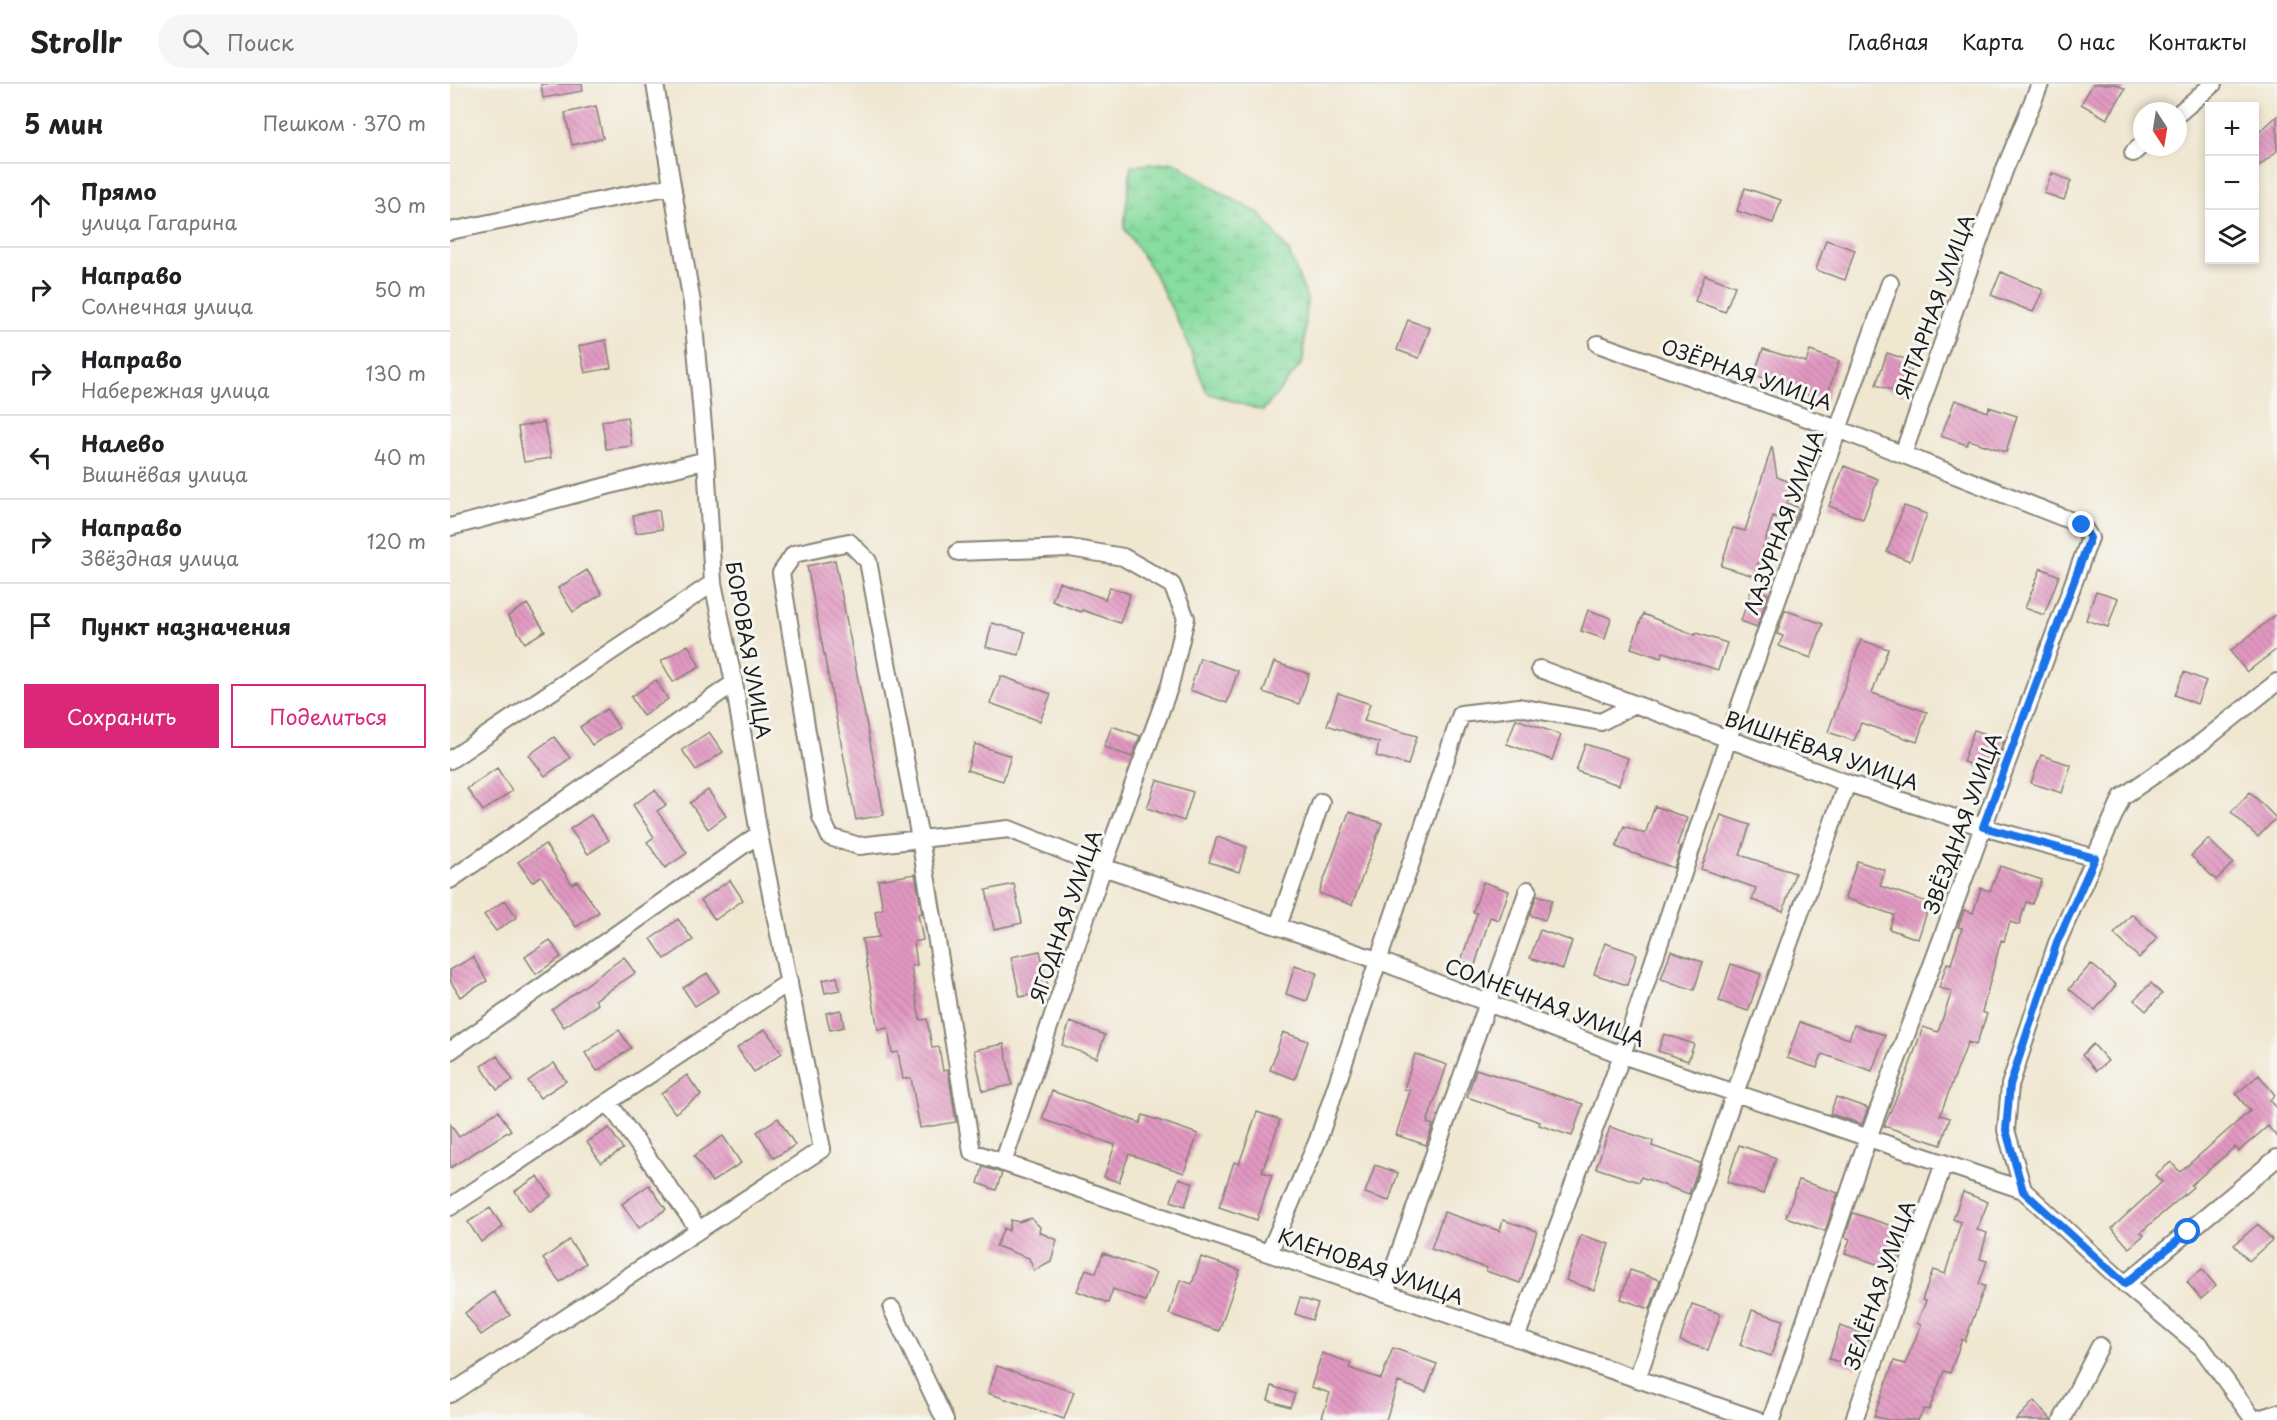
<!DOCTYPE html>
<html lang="ru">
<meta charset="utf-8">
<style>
:root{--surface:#fff;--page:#f6f6f6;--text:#202124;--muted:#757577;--line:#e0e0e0;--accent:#db2777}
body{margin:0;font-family:"Playpen Sans",sans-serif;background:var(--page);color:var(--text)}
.controls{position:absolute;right:18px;top:18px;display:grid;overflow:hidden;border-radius:0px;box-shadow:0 3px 9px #0003}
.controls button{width:54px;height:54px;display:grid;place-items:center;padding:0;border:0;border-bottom:2px solid var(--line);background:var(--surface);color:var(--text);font:30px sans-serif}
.compass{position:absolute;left:1683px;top:18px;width:54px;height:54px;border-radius:50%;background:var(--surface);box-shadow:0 3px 9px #0003;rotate:168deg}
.stop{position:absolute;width:18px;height:18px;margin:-14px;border:4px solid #1a73e8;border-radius:50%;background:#fff}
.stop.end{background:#1a73e8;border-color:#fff;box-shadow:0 2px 6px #0008}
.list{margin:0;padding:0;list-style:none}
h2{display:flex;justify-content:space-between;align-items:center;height:78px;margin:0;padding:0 24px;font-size:26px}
h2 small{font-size:20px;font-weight:400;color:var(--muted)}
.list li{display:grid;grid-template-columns:39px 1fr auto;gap:18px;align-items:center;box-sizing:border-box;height:84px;padding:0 24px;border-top:2px solid var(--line)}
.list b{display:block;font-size:22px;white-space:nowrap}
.list p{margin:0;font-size:20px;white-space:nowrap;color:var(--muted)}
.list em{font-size:20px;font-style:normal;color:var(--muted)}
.actions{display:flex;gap:12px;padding:18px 24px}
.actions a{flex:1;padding:14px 0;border:2px solid var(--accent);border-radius:0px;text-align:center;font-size:21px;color:var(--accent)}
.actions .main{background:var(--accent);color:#fff}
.icon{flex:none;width:33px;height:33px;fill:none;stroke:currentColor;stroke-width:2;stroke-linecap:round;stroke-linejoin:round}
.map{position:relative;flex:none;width:1827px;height:1336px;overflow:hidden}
header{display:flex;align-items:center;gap:36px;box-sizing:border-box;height:84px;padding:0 30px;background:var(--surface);border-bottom:2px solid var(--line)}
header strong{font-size:28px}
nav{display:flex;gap:33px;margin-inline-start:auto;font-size:21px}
.search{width:420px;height:54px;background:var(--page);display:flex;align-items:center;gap:15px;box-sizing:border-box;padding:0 21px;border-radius:33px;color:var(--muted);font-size:22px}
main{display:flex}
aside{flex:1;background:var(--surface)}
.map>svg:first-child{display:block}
</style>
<header>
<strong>Strollr</strong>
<div class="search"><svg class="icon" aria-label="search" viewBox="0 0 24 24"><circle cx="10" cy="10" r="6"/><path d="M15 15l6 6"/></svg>Поиск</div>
<nav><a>Главная</a><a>Карта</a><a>О нас</a><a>Контакты</a></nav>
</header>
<main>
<aside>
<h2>5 мин<small>Пешком · 370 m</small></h2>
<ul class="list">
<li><svg class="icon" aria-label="ahead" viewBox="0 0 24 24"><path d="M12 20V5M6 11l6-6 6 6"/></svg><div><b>Прямо</b><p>улица Гагарина</p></div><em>30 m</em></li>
<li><svg class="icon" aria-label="right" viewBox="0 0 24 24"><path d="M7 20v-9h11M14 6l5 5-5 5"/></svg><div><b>Направо</b><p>Солнечная улица</p></div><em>50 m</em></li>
<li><svg class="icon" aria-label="right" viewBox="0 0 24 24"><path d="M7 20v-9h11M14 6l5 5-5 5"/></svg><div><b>Направо</b><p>Набережная улица</p></div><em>130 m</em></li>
<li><svg class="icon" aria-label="left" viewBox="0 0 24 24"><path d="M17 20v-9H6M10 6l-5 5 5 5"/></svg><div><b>Налево</b><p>Вишнёвая улица</p></div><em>40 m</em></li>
<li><svg class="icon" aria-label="right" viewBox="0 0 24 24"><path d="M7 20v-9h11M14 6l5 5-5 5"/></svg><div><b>Направо</b><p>Звёздная улица</p></div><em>120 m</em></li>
<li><svg class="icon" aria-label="arrive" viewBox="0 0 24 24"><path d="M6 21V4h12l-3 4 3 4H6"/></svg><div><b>Пункт назначения</b></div></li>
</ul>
<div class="actions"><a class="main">Сохранить</a><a>Поделиться</a></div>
</aside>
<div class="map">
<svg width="1827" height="1336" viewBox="0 0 1827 1336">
<defs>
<pattern id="wetland-marsh" width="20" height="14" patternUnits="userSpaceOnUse" patternTransform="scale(1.5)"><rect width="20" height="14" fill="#87dc9f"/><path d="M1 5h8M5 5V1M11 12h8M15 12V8" fill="none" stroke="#74bc88"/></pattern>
<pattern id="building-back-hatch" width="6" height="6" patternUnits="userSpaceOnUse" patternTransform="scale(1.5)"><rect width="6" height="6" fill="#e198c1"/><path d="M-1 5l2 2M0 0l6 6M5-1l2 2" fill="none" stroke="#c082a5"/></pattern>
</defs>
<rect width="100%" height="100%" fill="#f6f6f2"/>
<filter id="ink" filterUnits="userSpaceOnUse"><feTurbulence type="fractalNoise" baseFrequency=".0167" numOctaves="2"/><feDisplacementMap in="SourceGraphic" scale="12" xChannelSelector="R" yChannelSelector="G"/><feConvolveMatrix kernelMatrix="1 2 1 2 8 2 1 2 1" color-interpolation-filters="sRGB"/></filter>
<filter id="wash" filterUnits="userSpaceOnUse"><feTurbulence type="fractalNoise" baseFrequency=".008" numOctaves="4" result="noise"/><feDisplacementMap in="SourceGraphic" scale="24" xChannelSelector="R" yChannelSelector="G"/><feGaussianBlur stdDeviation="1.35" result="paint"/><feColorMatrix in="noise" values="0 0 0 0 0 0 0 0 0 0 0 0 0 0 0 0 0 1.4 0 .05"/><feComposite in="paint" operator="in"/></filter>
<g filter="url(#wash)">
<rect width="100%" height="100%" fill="#f0e7d1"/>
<!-- wetland -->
<path fill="url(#wetland-marsh)" stroke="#527c5e" stroke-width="1.5" d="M725 78 768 107 810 130 839 168 857 214 853 278 813 327 757 309 733 248 704 189 674 144 681 82Z"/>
<g id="blocks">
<!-- building -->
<path fill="url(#building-back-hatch)" d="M91 0H132L133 7 93 14Z
M1643 0H1666L1675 5 1657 35 1631 20Z
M146 22 153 54 122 61 115 29Z
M1827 32V67L1804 86V53Z
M1602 89 1621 97 1614 116 1594 109Z
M1295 104 1331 116 1323 139 1287 127Z
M1376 156 1405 166 1395 196 1366 186Z
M1551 188 1593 206 1583 228 1541 211Z
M1255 191 1285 202 1275 228 1245 217Z
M958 236 980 244 969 274 947 266Z
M156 256 161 284 135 289 129 262Z
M1313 265 1356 278 1360 267 1389 277 1375 317 1346 307 1347 304 1304 291Z
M1437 269 1464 278 1453 310 1426 301Z
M1505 316 1538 328 1539 323 1567 332 1556 368 1519 356 1517 361 1491 352Z
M177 333 182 362 156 365 152 337Z
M94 338 101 374 74 378 68 343Z
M1322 362 1327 393 1344 400 1337 419 1349 424 1343 440 1323 432 1304 492 1271 482 1283 444 1295 447Z
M1394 382 1428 395 1413 435 1379 422Z
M1454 422 1477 430 1460 477 1437 468Z
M209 426 212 445 186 449 183 431Z
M385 476 434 731 406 736 357 482Z
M1591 484 1609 492 1594 531 1575 524Z
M137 486 152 510 123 528 108 504Z
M609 498 655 515 660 503 680 510 670 539 632 526 631 528 602 517Z
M1302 504 1318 510 1307 543 1291 537Z
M1646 507 1668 514 1658 543 1636 536Z
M77 520 95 547 75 559 58 532Z
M1138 526 1161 534 1155 555 1131 547Z
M1335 526 1373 540 1361 574 1329 562 1333 552 1327 550Z
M1193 530 1245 551 1246 549 1277 559 1268 586 1213 568 1211 574 1181 564Z
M1827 530V565L1797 588 1780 567Z
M542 539 575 548 569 571 536 563Z
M1411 556 1438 565 1422 609 1477 628 1467 658 1411 639 1404 657 1378 648Z
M238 561 250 583 223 598 211 577Z
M750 574 788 587 777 619 740 606Z
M824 578 859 590 849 620 813 608Z
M1734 588 1756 597 1747 620 1725 611Z
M551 592 601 610 590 637 540 619Z
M206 596 218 615 193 632 181 613Z
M888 609 920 620 914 637 967 652 958 681 926 672 929 659 877 641Z
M157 625 169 644 142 661 130 643Z
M1066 635 1111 651 1102 676 1057 660Z
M662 642 690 652 682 673 654 663Z
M1524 646 1554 656 1542 687 1513 678Z
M259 648 273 668 246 686 232 666Z
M104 653 120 674 95 692 79 671Z
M525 660 561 672 553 697 517 686Z
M1135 660 1178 674 1169 701 1126 687Z
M1591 671 1621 681 1612 709 1581 699Z
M47 684 62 707 33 727 17 705Z
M707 696 743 708 734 737 697 724Z
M205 706 216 721 207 727 237 769 215 784 197 758 204 753 183 721Z
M258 706 276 732 258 745 240 719Z
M1800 708 1826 734 1808 753 1781 728Z
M1205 722 1237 734 1227 761 1231 763 1224 784 1166 763 1174 742 1195 750Z
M899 728 932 739 902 821 869 809Z
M141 731 159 756 138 770 120 745Z
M1271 731 1300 741 1290 771 1345 789 1333 827 1302 816 1306 804 1251 785Z
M767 753 797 763 789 788 759 778Z
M1758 755 1783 779 1766 796 1741 772Z
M95 760 122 800 127 797 149 828 126 843 91 792 82 798 68 778Z
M1407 777 1435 786 1430 802 1480 819 1468 855 1439 845 1444 831 1395 814Z
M1550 782 1592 796 1582 820 1576 818 1569 841 1560 838 1554 857 1551 856 1532 928 1537 930 1526 961 1518 958 1490 1031 1500 1034 1491 1061 1434 1042 1457 989 1473 943 1488 948 1502 907 1489 904 1497 879 1501 880 1512 844 1508 843 1514 826 1523 829 1531 804 1540 807Z
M465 790 472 829 468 830 473 856 464 858 467 881 461 882 470 936 477 935 482 964 489 963 493 987 498 986 506 1038 470 1044 461 994 453 995 448 968 442 969 438 944 428 946 412 855 429 853 425 827 433 825 428 796Z
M280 796 293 816 265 836 251 816Z
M1033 798 1059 807 1049 836 1040 833 1025 881 1011 877 1027 829 1023 828Z
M564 800 572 839 544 845 536 806Z
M1087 811 1102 816 1095 836 1080 831Z
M55 816 67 833 46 847 34 831Z
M1682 830 1707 854 1689 874 1664 850Z
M228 835 243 856 215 875 201 855Z
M1090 846 1122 857 1113 885 1080 874Z
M100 856 111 873 86 890 75 873Z
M1155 859 1187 870 1177 901 1144 890Z
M590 867 599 907 570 913 561 873Z
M1221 867 1253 878 1244 906 1211 895Z
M23 873 37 897 10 913 0 896V886Z
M174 873 185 889 145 916 148 920 114 943 102 926Z
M1281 880 1311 890 1298 927 1269 917Z
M1641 880 1666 901 1645 926 1619 905Z
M845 881 867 889 857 917 836 910Z
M257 889 269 907 245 922 233 904Z
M387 893 390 906 375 909 372 896Z
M1701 899 1712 910 1696 927 1684 916Z
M391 926 394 943 380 946 376 929Z
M620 938 655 951 647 974 612 961Z
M1350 938 1399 955 1404 941 1435 951 1422 987 1372 970 1367 984 1337 974Z
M315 945 332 969 304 988 287 964Z
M169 946 181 964 147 987 135 969Z
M833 948 858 957 845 995 820 986Z
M1214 950 1244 960 1238 977 1208 967Z
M554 960 562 1001 533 1007 524 966Z
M1643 960 1658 977 1646 987 1632 971Z
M965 970 997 981 977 1039 983 1041 976 1061 946 1051 960 1007 954 1005Z
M47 972 63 996 47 1006 31 982Z
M104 979 116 997 90 1014 78 997Z
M1026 985 1133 1020 1122 1052 1089 1041 1090 1038 1017 1013Z
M237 991 251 1011 225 1029 211 1010Z
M1809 991 1825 1011 1820 1016 1827 1024V1053L1818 1042 1789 1067 1785 1063 1741 1101 1743 1103 1691 1148 1694 1151 1679 1164 1662 1144 1712 1098 1705 1091 1721 1078 1730 1088 1800 1027 1786 1010Z
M602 1007 690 1039 693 1031 748 1050 734 1089 679 1070 669 1098 654 1093 665 1061 592 1035Z
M1386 1013 1418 1024 1412 1040 1380 1030Z
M48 1027 61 1046 0 1084V1040L9 1053Z
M807 1028 830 1036 812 1088 822 1091 807 1136 769 1123 784 1078 789 1080Z
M328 1034 345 1061 324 1074 307 1048Z
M1160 1043 1203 1057 1202 1062 1250 1079 1239 1110 1191 1093 1189 1098 1146 1084Z
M159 1044 173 1065 151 1079 137 1058Z
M273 1052 291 1079 262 1098 244 1072Z
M1289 1061 1326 1074 1313 1110 1277 1098Z
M925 1081 948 1089 939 1117 915 1109Z
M533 1083 552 1089 546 1106 528 1099Z
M88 1092 101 1112 79 1127 65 1107Z
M729 1094 743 1099 735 1122 721 1117Z
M1349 1096 1388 1109 1375 1147 1336 1133Z
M199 1101 216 1125 189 1144 172 1120Z
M1513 1108 1538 1118 1527 1146 1537 1149 1530 1175 1537 1177 1529 1200 1535 1202 1515 1257 1512 1255 1500 1289 1494 1287 1479 1326 1474 1325 1468 1336H1437L1424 1332 1444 1277 1455 1280 1471 1241 1467 1239 1476 1217 1472 1216 1483 1186 1495 1190 1511 1138 1503 1135Z
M40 1124 53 1143 31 1158 18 1138Z
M994 1128 1050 1147 1053 1136 1087 1147 1070 1199 1036 1187 1037 1184 981 1165Z
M1403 1129 1457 1147 1444 1186 1395 1169 1400 1155 1395 1153Z
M581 1134 590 1143 589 1148 607 1156 601 1178 584 1187 579 1174 546 1162 554 1144 559 1147 561 1136 569 1138Z
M1808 1140 1822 1156 1799 1177 1784 1161Z
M1131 1151 1159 1160 1144 1206 1116 1196Z
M119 1156 136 1179 110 1198 93 1175Z
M653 1169 706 1189 695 1217 663 1205 658 1219 627 1207 636 1185 646 1189Z
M751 1173 790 1186 769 1247 719 1230 730 1196 742 1200Z
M1752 1185 1766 1202 1751 1215 1737 1198Z
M1180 1186 1210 1196 1200 1225 1171 1215Z
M44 1208 60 1231 31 1251 15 1229Z
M850 1214 868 1220 862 1236 845 1230Z
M1242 1220 1271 1230 1258 1266 1230 1257Z
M1302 1226 1333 1236 1321 1272 1290 1261Z
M1390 1242 1419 1252 1408 1284 1379 1275Z
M943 1264 987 1280 976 1308 948 1298 936 1336H881L872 1333 880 1309 861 1303 872 1269 901 1279 899 1284 931 1295Z
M547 1282 624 1308 614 1335 538 1309Z
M822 1302 845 1310 840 1323 818 1316Z
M1584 1317 1602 1336H1566Z"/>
</g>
</g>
<g filter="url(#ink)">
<use href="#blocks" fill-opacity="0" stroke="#868276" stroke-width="1.5"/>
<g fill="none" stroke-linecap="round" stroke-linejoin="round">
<defs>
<path id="minor" d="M1728 30 1763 0
M1683 69 1692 61
M0 147 222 102
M1148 260 1388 345 1632 441 1640 454 1418 1054 1321 1336
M1453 370 1554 87 1590 0
M0 443 256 376
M508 468 620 464 673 473 722 501 736 534 720 601 653 783 553 1079
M1090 585 1397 699 1533 743 1645 774
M0 676 263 499
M0 796 284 599
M828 842 871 718
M0 967 309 750
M158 1018 249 1146
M1573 1106 1556 1046 1560 1001 1607 859 1672 713 1751 659 1827 598
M0 1123 339 898
M819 1169 868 1056 1011 630 1069 623 1151 638 1185 620
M1675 1200 1827 1074
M935 1209 1078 806
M442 1225 495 1336
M1066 1254 1172 971 1278 655 1440 199
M1187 1295 1285 1009 1397 699
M0 1310 372 1065 309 750 284 599 263 499 256 376 242 219 205 0
M1308 1336 522 1068 470 755 418 477 399 458 344 470 331 489 371 733 380 753 409 762 559 745 653 783 930 877 1172 971 1573 1106 1675 1200 1752 1264 1804 1336
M1404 1336 1494 1079
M1612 1336 1650 1262
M1805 1336 1827 1329"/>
</defs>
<!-- minor casing -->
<use href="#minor" stroke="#868276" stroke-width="20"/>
<!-- minor -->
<use href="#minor" stroke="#fff" stroke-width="16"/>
</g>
</g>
<g fill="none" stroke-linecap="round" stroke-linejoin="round" filter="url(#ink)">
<!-- route -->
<path stroke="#1a73e8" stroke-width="8" d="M1632 441 1640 454 1533 743 1645 774 1607 858 1560 1001 1556 1046 1573 1107 1675 1200 1738 1148"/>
</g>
<g text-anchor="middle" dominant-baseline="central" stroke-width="6" stroke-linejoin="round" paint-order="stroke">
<!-- street labels -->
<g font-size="20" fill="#1c1c1c" stroke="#f6f6f2">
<text transform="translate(1484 222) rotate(-70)">ЯНТАРНАЯ УЛИЦА</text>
<text transform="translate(1297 290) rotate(19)">ОЗЁРНАЯ УЛИЦА</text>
<text transform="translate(1333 438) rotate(-70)">ЛАЗУРНАЯ УЛИЦА</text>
<text transform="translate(299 566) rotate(80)">БОРОВАЯ УЛИЦА</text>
<text transform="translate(1372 666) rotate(19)">ВИШНЁВАЯ УЛИЦА</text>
<text transform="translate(1512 739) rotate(-70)">ЗВЁЗДНАЯ УЛИЦА</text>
<text transform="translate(615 832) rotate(-71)">ЯГОДНАЯ УЛИЦА</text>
<text transform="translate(1095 918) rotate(21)">СОЛНЕЧНАЯ УЛИЦА</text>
<text transform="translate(921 1182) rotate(19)">КЛЕНОВАЯ УЛИЦА</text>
<text transform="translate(1429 1201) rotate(-71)">ЗЕЛЁНАЯ УЛИЦА</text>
</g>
</g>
</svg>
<div class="controls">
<button>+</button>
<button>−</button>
<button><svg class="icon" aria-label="layers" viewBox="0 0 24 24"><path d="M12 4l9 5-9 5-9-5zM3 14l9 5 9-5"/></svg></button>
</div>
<svg class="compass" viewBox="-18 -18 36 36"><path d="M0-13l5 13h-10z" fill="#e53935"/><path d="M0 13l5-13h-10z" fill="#757577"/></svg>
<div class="stop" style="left:1738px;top:1148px"></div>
<div class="stop end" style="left:1632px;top:441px"></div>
</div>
</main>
